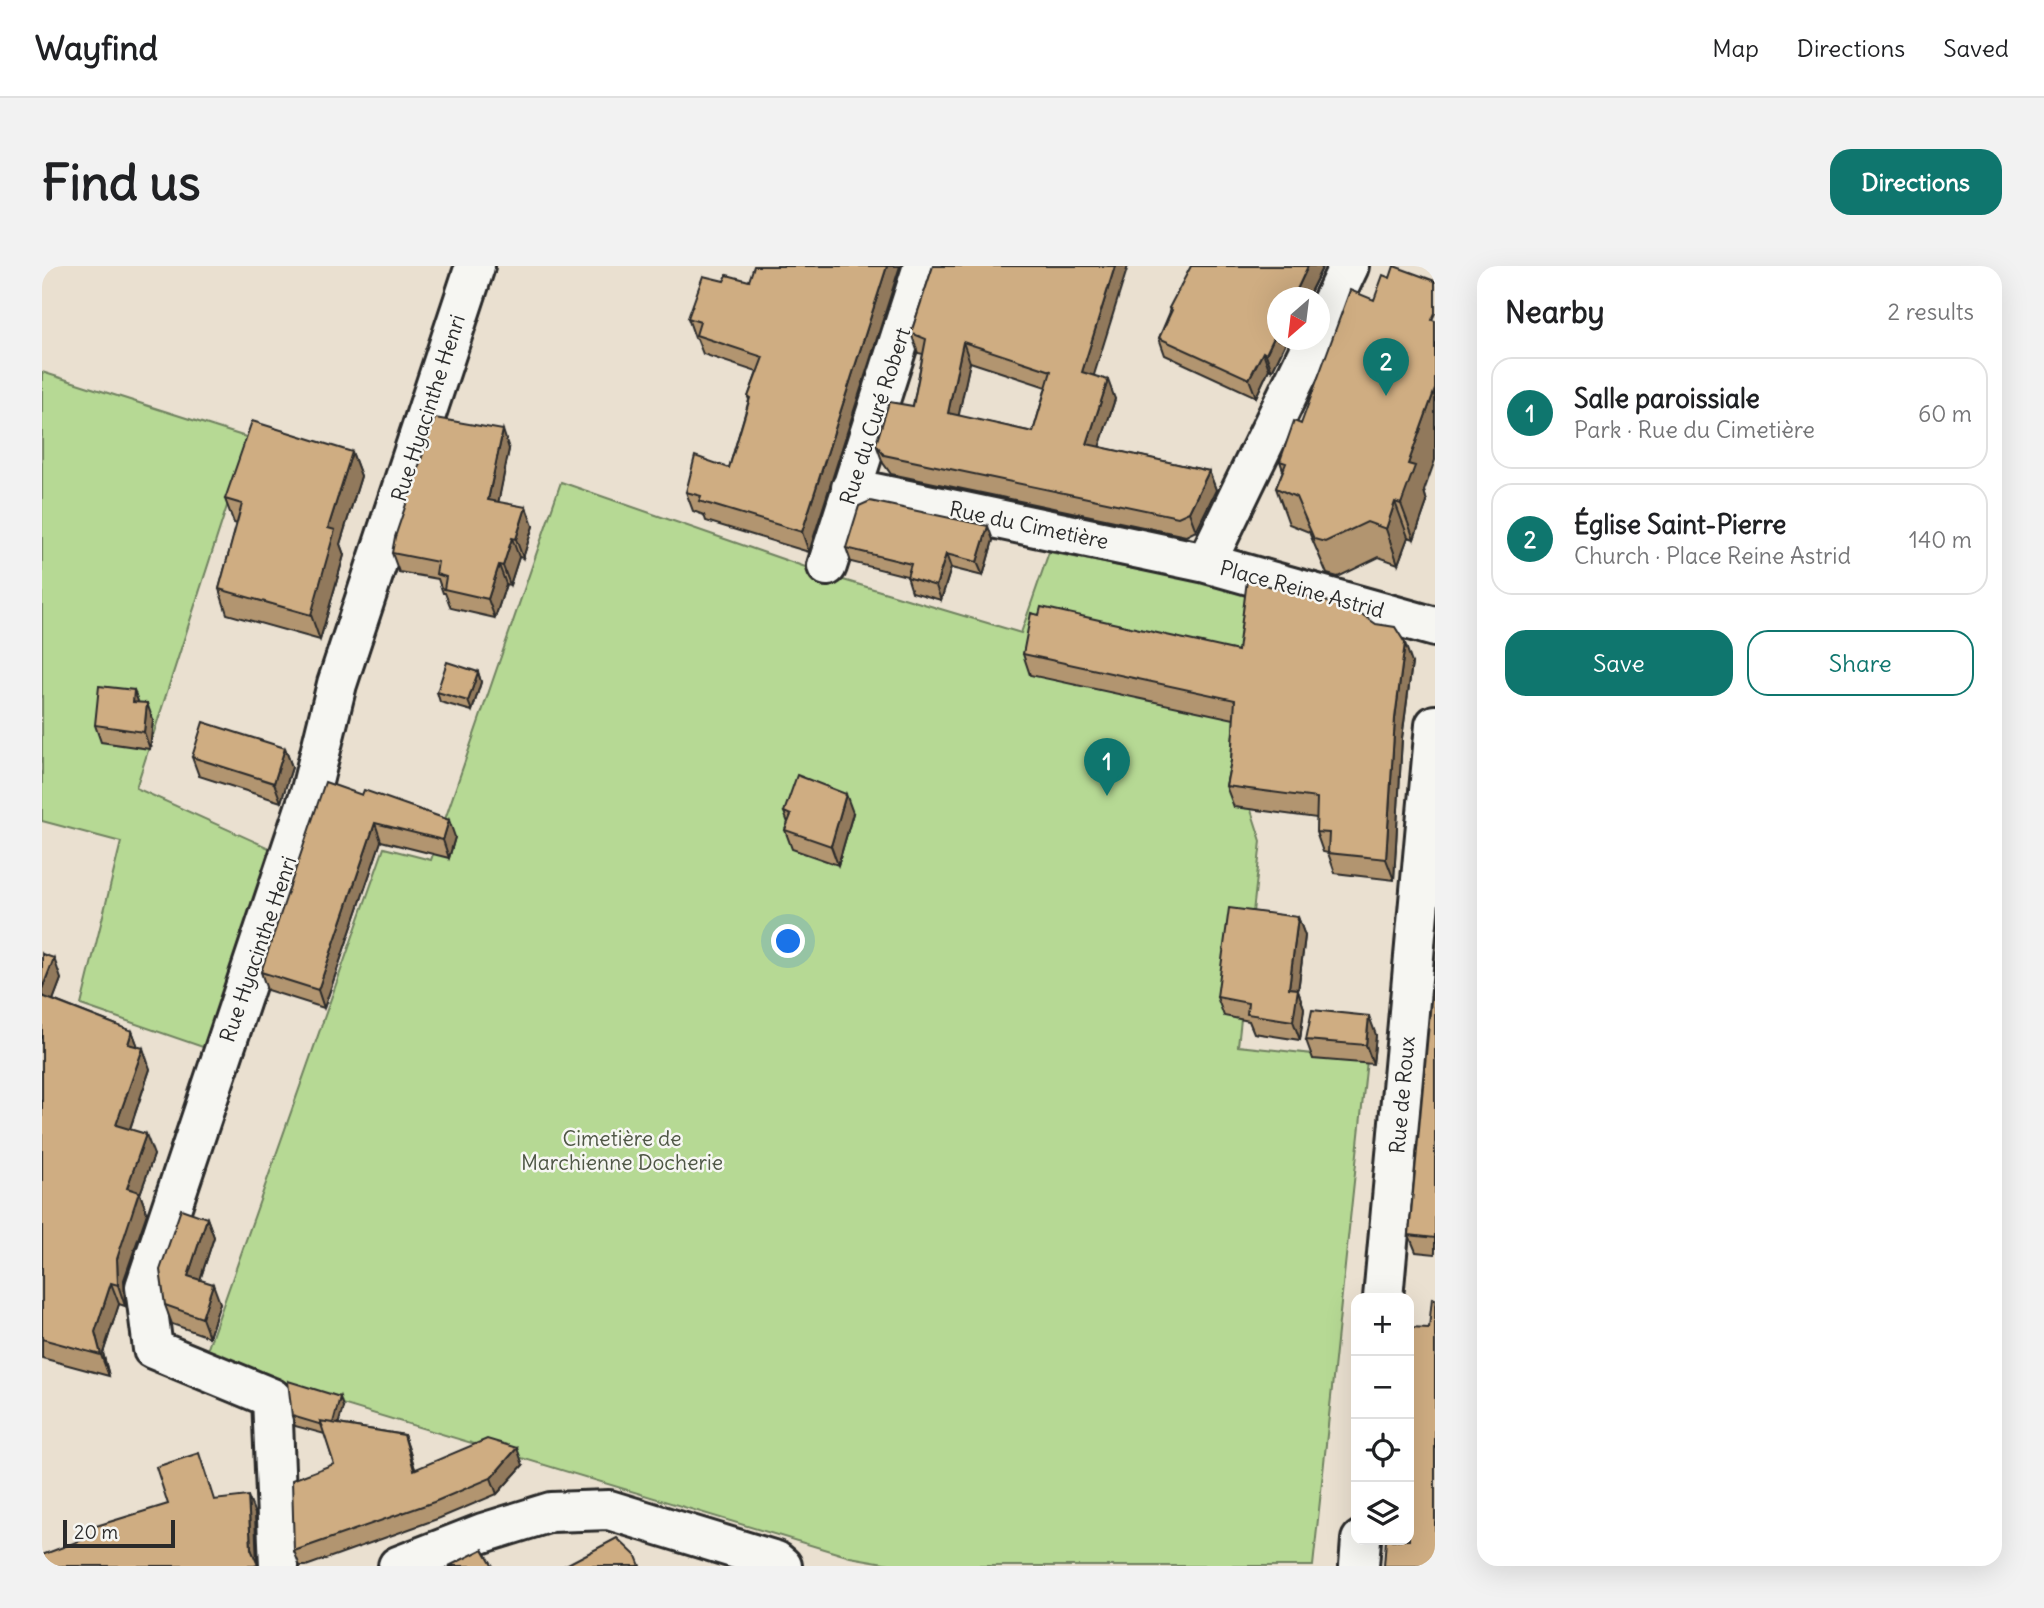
<!DOCTYPE html>
<meta charset="utf-8">
<style>
:root{--surface:#fff;--page:#f2f2f2;--text:#202124;--muted:#757577;--line:#e0e0e0;--accent:#0f766e}
body{margin:0;font-family:Delius,sans-serif;background:var(--page);color:var(--text)}
.controls{position:absolute;right:21px;bottom:21px;display:grid;overflow:hidden;border-radius:14px;box-shadow:0 7px 28px #0002}
.controls button{width:63px;height:63px;display:grid;place-items:center;padding:0;border:0;border-bottom:2px solid var(--line);background:var(--surface);color:var(--text);font:35px sans-serif}
.compass{position:absolute;left:1225px;top:21px;width:63px;height:63px;border-radius:50%;background:var(--surface);box-shadow:0 7px 28px #0002;rotate:208deg}
.scale{position:absolute;left:21px;bottom:18px;width:112px;box-sizing:border-box;padding-left:7px;border:4px solid #2b2b2b;border-top:0;font-size:19px;line-height:24px;white-space:nowrap;color:#2b2b2b;-webkit-text-stroke:5px #f6f6f2;paint-order:stroke}
.you{position:absolute;left:747px;top:676px;width:24px;height:24px;margin:-18px;border:5px solid #fff;border-radius:50%;background:#1a73e8;box-shadow:0 0 0 10px #1a73e833}
.badge{display:grid;place-items:center;width:46px;height:46px;border-radius:50%;background:var(--accent);color:#fff;font-size:23px;font-weight:700}
.pin{position:absolute;translate:-50% -58px;filter:drop-shadow(0 2px 4px #0008)}
.pin::after{content:'';position:absolute;top:37px;width:24px;height:21px;background:inherit;clip-path:polygon(0 0,100% 0,50% 100%)}
.list{margin:0;padding:0;list-style:none}
h2{display:flex;justify-content:space-between;align-items:center;height:91px;margin:0;padding:0 28px;font-size:30px}
h2 small{font-size:23px;font-weight:400;color:var(--muted)}
.list li{display:grid;grid-template-columns:46px 1fr auto;gap:21px;align-items:center;box-sizing:border-box;height:112px;margin:0 14px 14px;padding:0 14px;border:2px solid var(--line);border-radius:21px}
.list b{display:block;font-size:26px;white-space:nowrap}
.list p{margin:0;font-size:23px;white-space:nowrap;color:var(--muted)}
.list em{font-size:23px;font-style:normal;color:var(--muted)}
.actions{display:flex;gap:14px;padding:21px 28px}
.actions a{flex:1;padding:16px 0;border:2px solid var(--accent);border-radius:21px;text-align:center;font-size:24px;color:var(--accent)}
.actions .main{background:var(--accent);color:#fff}
.icon{flex:none;width:38px;height:38px;fill:none;stroke:currentColor;stroke-width:2;stroke-linecap:round;stroke-linejoin:round}
.map{position:relative;flex:none;width:1393px;height:1300px;overflow:hidden;border-radius:21px}
header{display:flex;align-items:center;gap:42px;box-sizing:border-box;height:98px;padding:0 35px;background:var(--surface);border-bottom:2px solid var(--line)}
header strong{font-size:33px}
nav{display:flex;gap:38px;margin-inline-start:auto;font-size:24px}
.intro{display:flex;align-items:center;justify-content:space-between;box-sizing:border-box;height:168px;padding:0 42px}
h1{margin:0;font-size:49px}
.button{padding:18px 32px;border-radius:21px;background:var(--accent);color:#fff;font-size:24px;font-weight:700}
main{display:flex;gap:42px;padding:0 42px}
aside{flex:1;background:var(--surface);border-radius:21px;box-shadow:0 7px 28px #0002}
.map>svg:first-child{display:block}
</style>
<header>
<strong>Wayfind</strong>
<nav><a>Map</a><a>Directions</a><a>Saved</a></nav>
</header>
<div class="intro"><h1>Find us</h1><a class="button">Directions</a></div>
<main>
<div class="map">
<svg width="1393" height="1300" viewBox="0 0 1393 1300">
<rect width="100%" height="100%" fill="#eae0d0"/>
<filter id="ink" filterUnits="userSpaceOnUse"><feTurbulence type="fractalNoise" baseFrequency=".0143" numOctaves="2"/><feDisplacementMap in="SourceGraphic" scale="14" xChannelSelector="R" yChannelSelector="G"/><feConvolveMatrix kernelMatrix="1 2 1 2 8 2 1 2 1" color-interpolation-filters="sRGB"/></filter>
<g filter="url(#ink)">
<!-- green -->
<path fill="#b6d994" stroke="#708260" stroke-width="2" d="M0 106 207 172 94 522 247 591 181 788 39 739 79 576 0 555Z
M519 216 798 313 979 367 1007 286 1209 326 1195 501 1219 575 1196 780 1325 794 1271 1300H859L808 1291 161 1096 342 582 389 594Z"/>
<g fill="none" stroke-linecap="round" stroke-linejoin="round">
<defs>
<path id="minor" d="M1278 61 1307 0
M809 222 1164 297 1393 361
M1164 297 1272 74
M785 300 881 0
M1341 1032 1393 459
M237 1300 230 1132 111 1083 103 1021 269 524 295 418 433 0
M356 1300 441 1267 509 1246 567 1244 734 1295 740 1300
M1317 1300 1319 1274"/>
</defs>
<!-- minor casing -->
<use href="#minor" stroke="#2b2b2b" stroke-width="44"/>
<!-- minor -->
<use href="#minor" stroke="#f6f6f2" stroke-width="38"/>
</g>
<!-- wall -->
<path fill="#b29570" stroke="#2b2b2b" stroke-width="2" fill-rule="evenodd" d="M891 0 1052 109 1073 133 1057 181 1167 205 1174 224 1154 265 1144 270 849 208 841 197 834 178 871 140 881 88 876 87 869 67ZM928 96 1004 121 991 166 916 150Z
M1281 0 1230 105 1227 103 1214 131 1123 89 1117 72 1128 46 1127 42Z
M682 15H707L767 286 664 255 662 249 651 245 644 226 687 202 707 134 706 131 715 106 661 88 655 73 653 72 646 52Z
M1332 34 1382 225 1385 236 1372 273 1366 271 1356 298 1337 291 1296 311 1285 308 1267 266 1247 258 1234 222 1241 204 1238 195Z
M467 183 456 236 491 260 481 292 477 291 468 319 464 318 453 352 409 342 403 327H401L396 313 357 306 350 287Z
M310 186 319 210 298 278 302 289 278 374 185 348 177 323 195 258 192 257 183 233Z
M951 274 941 310 909 302 899 334 870 326 865 310 809 296 804 282Z
M997 349 1196 385 1370 397 1360 472 1352 614 1293 607 1286 587 1281 586 1274 566 1275 552 1192 541 1184 520 1189 495 1192 453 988 409 981 388Z
M436 406 439 416 430 445 398 436 395 426Z
M92 424 96 436 111 454 108 483 59 476 53 459Z
M243 482 250 501 239 536 157 510 150 491Z
M320 529 413 571 407 592 339 575 282 742 225 724 219 706Z
M742 546 811 547 796 599 750 583 743 564 746 557Z
M1256 651 1263 670 1256 725 1262 742 1258 774 1212 767 1207 755 1182 750 1175 731Z
M0 688 19 713 11 734 90 765 96 781 108 803 88 863 112 889 98 928 105 947 82 1014 83 1040 77 1038 61 1087 67 1110 0 1092Z
M1393 693V988L1374 986 1367 969Z
M1334 769 1331 798 1271 793 1264 774Z
M165 952 172 971 158 1014 178 1037 167 1071 130 1058 123 1039Z
M301 1141 296 1158 362 1169 373 1203 481 1199 455 1228 398 1252 264 1300H258L252 1285 292 1198 283 1168 253 1160 250 1150Z"/>
<!-- shaded-wall -->
<path fill="#91795b" stroke="#2b2b2b" stroke-width="2" d="M845 0H858L767 286 760 266Z
M1073 0H1086L1047 125 1040 106Z
M1266 0H1281L1265 32H1251Z
M1236 63V74H1245L1230 105 1224 88Z
M921 76 928 96 913 167 906 147Z
M1221 86 1227 103 1214 131 1207 113Z
M1066 114 1073 133 1052 197 1045 178Z
M1393 123V194L1382 225 1385 236 1372 273 1359 238 1366 198Z
M461 164 467 183 453 253 446 234Z
M310 186 319 210 298 278 302 289 278 374 269 349 286 262Z
M1167 205 1174 224 1154 265 1147 246Z
M1353 236 1366 271 1356 298 1344 263Z
M484 241 491 260 481 292 474 273Z
M946 260 951 274 941 310 935 296Z
M470 272 477 291 468 319 461 300Z
M904 288 909 302 899 334 894 320Z
M457 299 464 318 453 352 446 333Z
M1363 377 1370 397 1360 472 1352 614 1344 593 1353 452Z
M436 406 439 416 430 445 426 435Z
M92 424 98 441 91 436Z
M105 437 111 454 108 483 102 466Z
M243 482 250 501 239 536 232 517Z
M804 528 811 547 796 599 789 580Z
M407 554 413 571 407 592 401 574Z
M333 557 339 575 282 742 276 724Z
M1256 651 1263 670 1256 725 1262 742 1258 774 1251 755 1247 722Z
M12 692 19 713 5 750 0 735V723Z
M1327 750 1334 769 1331 798 1324 779Z
M90 765 98 786 86 778Z
M101 782 108 803 82 880 74 859Z
M104 868 112 889 98 928 105 947 82 1014 83 1040 76 1019 75 993 85 922Z
M165 952 172 971 153 1029 146 1010Z
M69 1017 77 1038 61 1087 67 1110 59 1089 53 1066Z
M171 1018 178 1037 167 1071 160 1052Z
M298 1131 301 1141 293 1171 289 1161Z
M362 1169 368 1186 378 1220 372 1204Z
M475 1182 481 1199 455 1228 449 1212Z
M206 1230 213 1248 215 1300 209 1283Z"/>
<!-- building -->
<path fill="#cfad82" stroke="#2b2b2b" stroke-width="2" fill-rule="evenodd" d="M712 0H845L760 266 657 235 659 230 644 226 653 190 687 202 708 132 706 131 721 91 654 69 658 56 646 52 661 10 682 15 685 9 707 15Z
M891 0H1073L1040 106 1066 114 1045 178 1167 205 1147 246 1136 251 842 189 834 178 847 136 871 140 884 73 869 67ZM921 76 1009 105 991 166 906 147Z
M1149 0H1266L1251 32H1236V63L1224 88 1221 86 1207 113 1117 72 1130 44 1127 42Z
M1352 0 1393 15V47L1390 54 1393 55V123L1366 198 1373 200 1359 238 1353 236 1344 263 1325 256 1283 276 1272 273 1254 231 1234 222 1244 197 1238 195 1252 155 1259 158 1308 24 1332 34 1341 9 1348 12Z
M393 152 461 164 446 234 484 241 474 273 470 272 461 300 457 299 446 333 402 323 404 311 394 308 396 296 350 287 353 271Z
M210 155 310 186 286 262 293 264 269 349 177 323 200 238 183 233Z
M828 235 946 260 935 296 904 288 894 320 865 311 869 298 804 282 817 240Z
M1205 314 1312 343 1334 358 1353 361 1363 377 1353 452 1344 593 1286 587 1287 567 1274 566 1275 532 1184 520 1189 495 1193 434 981 388 989 347 997 349 999 341 1196 385Z
M405 396 436 406 426 435 395 426Z
M57 420 92 424 91 436 105 437 102 466 53 459Z
M161 456 243 482 232 517 150 491Z
M755 509 804 528 789 580 743 564 749 549 742 546Z
M283 516 320 529 322 524 407 554 401 574 333 557 276 724 219 706Z
M1187 642 1256 651 1247 722 1256 723 1251 755 1205 748 1206 737 1175 731Z
M0 688 12 692 0 723Z
M1393 693V972L1367 969Z
M0 730 90 765 86 778 101 782 74 859 104 868 85 922 97 926 75 993 76 1019 69 1017 53 1066 59 1089 0 1073Z
M1270 744 1327 750 1324 779 1264 774Z
M139 943 165 952 146 1010 171 1018 160 1052 123 1039 118 1004Z
M1390 1032 1393 1033V1300H1342L1344 1274H1367V1061L1387 1062Z
M246 1115 298 1131 291 1157 278 1155 280 1159 250 1150Z
M278 1155 362 1169 372 1204 445 1173 475 1182 449 1212 392 1236 252 1285 250 1214 292 1198Z
M157 1187 172 1234 206 1230 209 1283 216 1299 212 1300H0V1289L53 1269 51 1261 126 1238 114 1201Z
M575 1272 594 1290 598 1300H522Z
M441 1283 451 1300H407Z"/>
</g>
<g text-anchor="middle" dominant-baseline="central" stroke-width="5" stroke-linejoin="round" paint-order="stroke">
<!-- street labels -->
<g font-size="21" fill="#2b2b2b" stroke="#f6f6f2">
<text transform="translate(386 142) rotate(-72)">Rue Hyacinthe Henri</text>
<text transform="translate(833 150) rotate(-72)">Rue du Curé Robert</text>
<text transform="translate(987 259) rotate(12)">Rue du Cimetière</text>
<text transform="translate(1260 323) rotate(15)">Place Reine Astrid</text>
<text transform="translate(216 683) rotate(-71)">Rue Hyacinthe Henri</text>
<text transform="translate(1360 829) rotate(-85)">Rue de Roux</text>
</g>
<!-- park labels -->
<g font-size="21" fill="#4e5645" stroke="#f6f6f2">
<text x="580" y="872">Cimetière de<tspan x="580" dy="24">Marchienne Docherie</tspan></text>
</g>
</g>
</svg>
<div class="controls">
<button>+</button>
<button>−</button>
<button><svg class="icon" aria-label="locate" viewBox="0 0 24 24"><circle cx="12" cy="12" r="6"/><path d="M12 2v4M12 18v4M2 12h4M18 12h4"/></svg></button>
<button><svg class="icon" aria-label="layers" viewBox="0 0 24 24"><path d="M12 4l9 5-9 5-9-5zM3 14l9 5 9-5"/></svg></button>
</div>
<svg class="compass" viewBox="-18 -18 36 36"><path d="M0-13l5 13h-10z" fill="#e53935"/><path d="M0 13l5-13h-10z" fill="#757577"/></svg>
<div class="scale">20 m</div>
<div class="you"></div>
<div class="pin badge" style="left:1065px;top:530px">1</div>
<div class="pin badge" style="left:1344px;top:130px">2</div>
</div>
<aside>
<h2>Nearby<small>2 results</small></h2>
<ul class="list">
<li><span class="badge">1</span><div><b>Salle paroissiale</b><p>Park · Rue du Cimetière</p></div><em>60 m</em></li>
<li><span class="badge">2</span><div><b>Église Saint-Pierre</b><p>Church · Place Reine Astrid</p></div><em>140 m</em></li>
</ul>
<div class="actions"><a class="main">Save</a><a>Share</a></div>
</aside>
</main>
